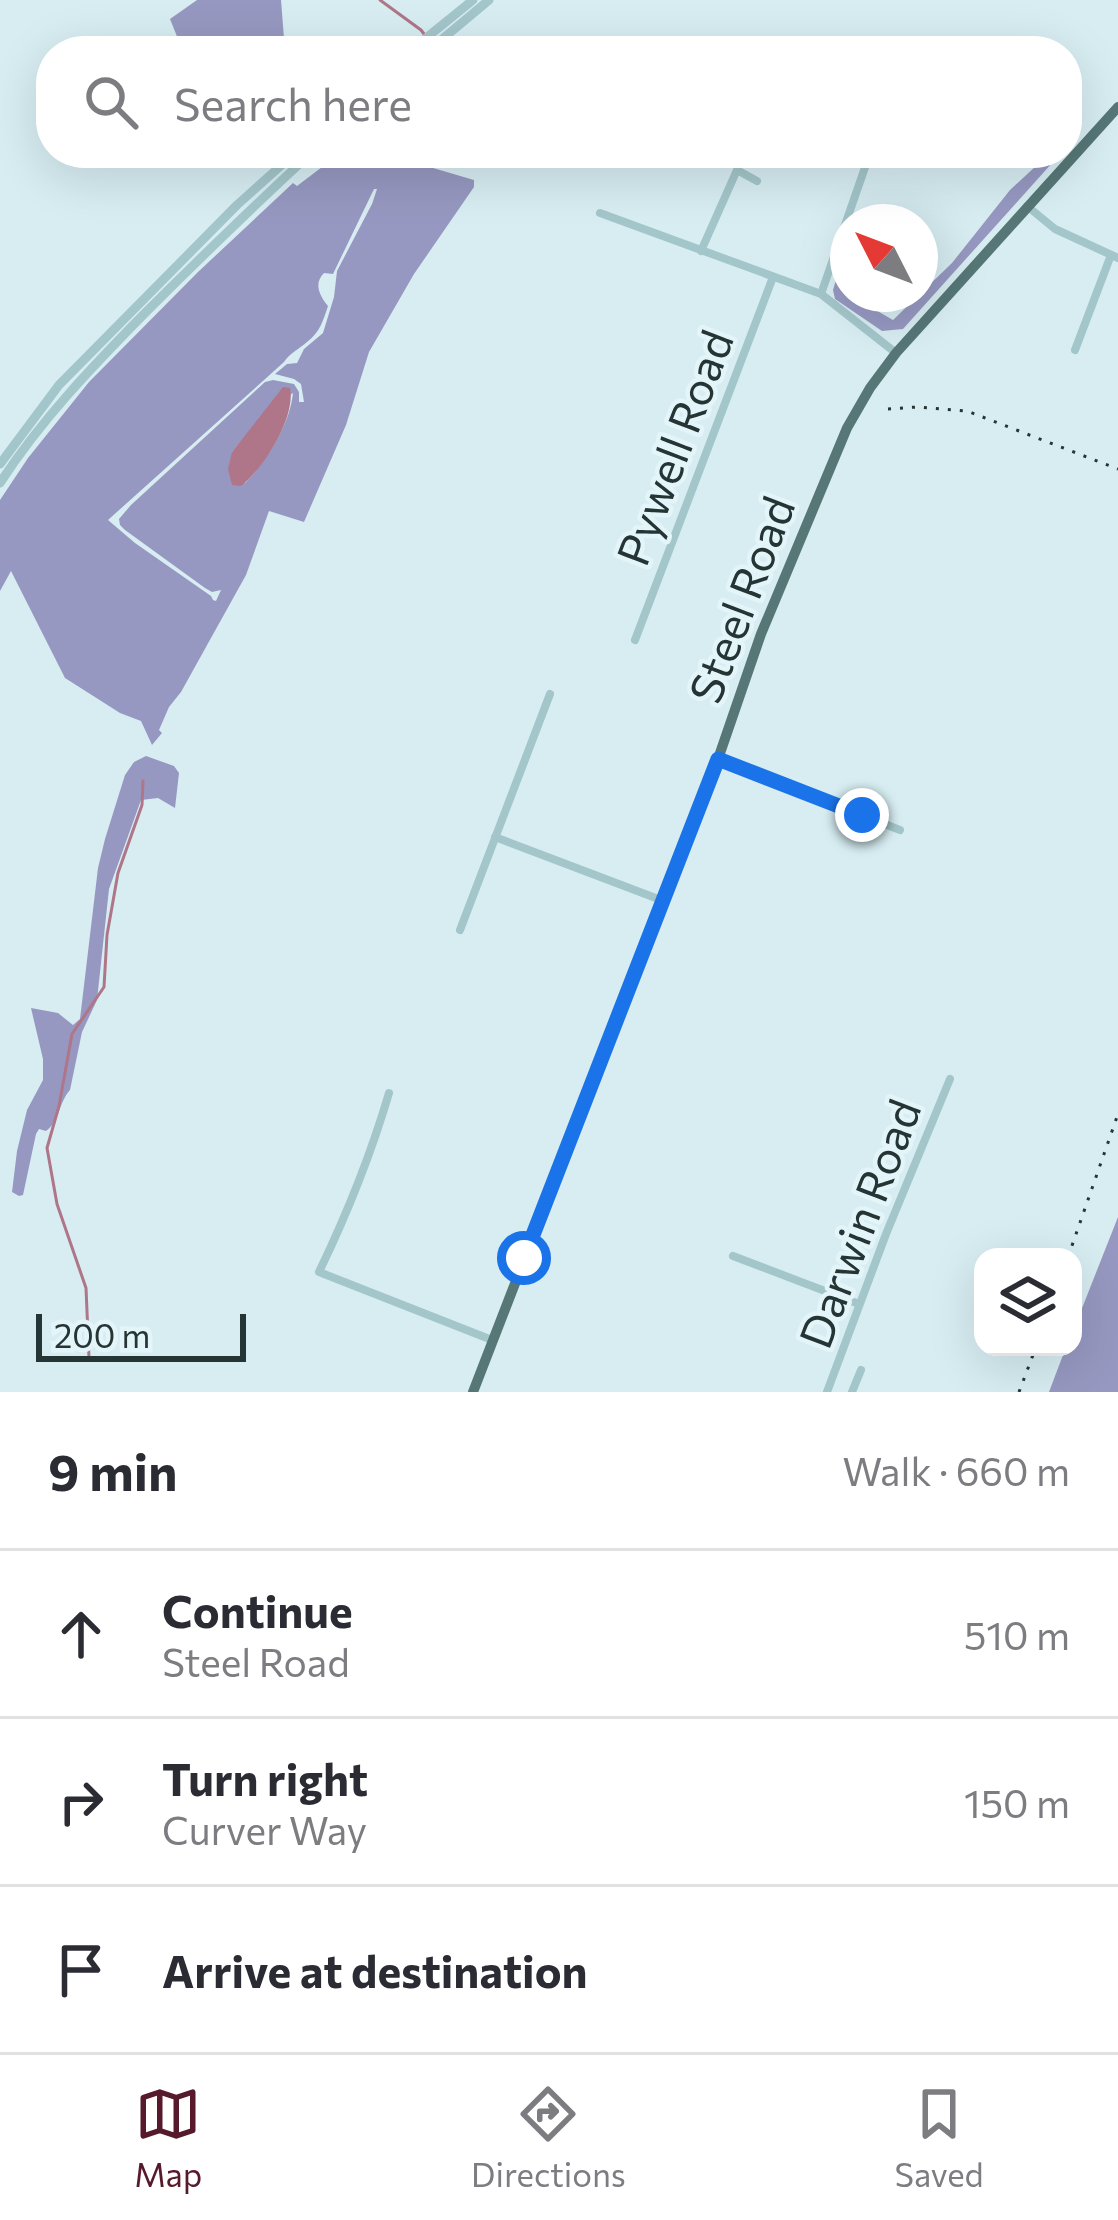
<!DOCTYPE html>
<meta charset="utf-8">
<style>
:root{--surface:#fff;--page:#f7f7f7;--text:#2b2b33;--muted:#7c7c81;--line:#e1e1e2;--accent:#571a2c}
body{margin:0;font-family:Commissioner,sans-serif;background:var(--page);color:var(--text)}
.controls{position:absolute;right:36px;bottom:36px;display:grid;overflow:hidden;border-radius:24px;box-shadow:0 12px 48px #0002}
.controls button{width:108px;height:108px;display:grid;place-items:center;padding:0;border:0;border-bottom:3px solid var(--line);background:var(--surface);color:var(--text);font:60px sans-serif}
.compass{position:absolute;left:830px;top:204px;width:108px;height:108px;border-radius:50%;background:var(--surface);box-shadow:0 12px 48px #0002;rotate:312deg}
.scale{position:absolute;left:36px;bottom:30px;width:210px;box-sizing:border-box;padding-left:12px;border:6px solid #253434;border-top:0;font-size:33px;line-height:42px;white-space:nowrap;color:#253434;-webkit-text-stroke:9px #e3f5f9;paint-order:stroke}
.stop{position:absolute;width:36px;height:36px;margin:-27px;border:9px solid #1a73e8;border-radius:50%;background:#fff}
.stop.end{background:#1a73e8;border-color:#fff;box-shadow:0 3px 12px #0008}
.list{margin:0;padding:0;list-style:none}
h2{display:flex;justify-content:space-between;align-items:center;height:156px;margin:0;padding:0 48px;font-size:51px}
h2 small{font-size:39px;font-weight:400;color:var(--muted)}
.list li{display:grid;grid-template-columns:78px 1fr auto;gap:36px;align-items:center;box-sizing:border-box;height:168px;padding:0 48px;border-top:3px solid var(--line)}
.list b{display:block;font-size:45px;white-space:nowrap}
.list p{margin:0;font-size:39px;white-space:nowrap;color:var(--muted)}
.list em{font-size:39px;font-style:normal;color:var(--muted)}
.icon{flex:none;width:66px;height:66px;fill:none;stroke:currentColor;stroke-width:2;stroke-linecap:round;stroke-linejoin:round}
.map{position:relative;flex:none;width:1118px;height:1392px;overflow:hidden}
.search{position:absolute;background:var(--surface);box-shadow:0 12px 48px #0002;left:36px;right:36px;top:36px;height:132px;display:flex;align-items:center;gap:30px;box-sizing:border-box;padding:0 42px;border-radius:48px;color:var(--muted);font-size:45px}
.sheet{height:660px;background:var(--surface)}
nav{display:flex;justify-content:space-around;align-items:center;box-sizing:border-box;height:168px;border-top:3px solid var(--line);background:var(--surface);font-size:33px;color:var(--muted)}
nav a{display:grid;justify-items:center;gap:6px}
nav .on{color:var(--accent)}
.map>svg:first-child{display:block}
</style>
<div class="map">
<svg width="1118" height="1392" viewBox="0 0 1118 1392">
<rect width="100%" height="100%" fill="#d7edf2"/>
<!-- green -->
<path fill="#9798c1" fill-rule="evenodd" d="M197 0H281L285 51H186L182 49 170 19Z
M1050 153H1061L903 329 882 331 835 299 833 290 836 280 843 282 848 294 893 320 952 263 1010 190Z
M348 156 399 158 474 180V187L414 274 369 352 346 425 304 522 269 511 246 575 181 692 169 707 159 730 162 733 152 745 141 721 120 713 65 678 11 571 0 591V500L28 458 89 382 198 272 293 183 297 186 326 164ZM374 189H377L372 204 337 271 334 297 323 333 304 349 297 363 287 364 275 374 294 379 301 384 304 402H299V392L294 384 273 380 265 382 131 505 119 519 120 525 125 530 205 588 212 592 221 590 216 601 213 600 211 596 135 543 108 520 284 362C291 352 298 350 307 342 320 332 323 321 328 306 320 296 313 284 324 273L333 274ZM293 393C290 424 267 461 245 483L232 452 267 410Z
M146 756 174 766 179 773 175 808 158 798 141 800 109 889 97 1000 82 1032 70 1090C59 1102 59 1122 46 1131L39 1129 36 1134 23 1195 19 1196 12 1192 17 1151 27 1110 43 1080V1059L31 1008 58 1013 73 1025 80 1019 98 868 105 839 125 775 134 762Z
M1118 1217V1392H1049L1066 1347H1073V1331Z"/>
<!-- water -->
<path fill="#af7588" d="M283 387 290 388C296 417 264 468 241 486L232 485 228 469 232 452Z"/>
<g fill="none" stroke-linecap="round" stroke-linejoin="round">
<!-- stream -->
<path stroke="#af7588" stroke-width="3" d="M380 0 421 30 437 51
M89 1358 86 1288 57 1204 47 1148 59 1106 72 1034 104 987 107 935 118 873 142 805 143 781"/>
<!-- minor -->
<path stroke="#a3c6ca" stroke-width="8" d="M911 51 914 41
M1027 206 1055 229 1118 258
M600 213 821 294 896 353
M701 251 737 170 757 181
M821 294 870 153
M1075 350 1111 255
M635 640 773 277
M718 759 900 830
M495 837 661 900
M460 930 550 694
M389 1093C371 1154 347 1214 319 1272L492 1340
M733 1256 859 1304
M827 1392 886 1234 950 1079
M852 1392 861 1370"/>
<!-- tertiary -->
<path stroke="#a3c6ca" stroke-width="9" d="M410 51 473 0
M428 51 489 0
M0 464 59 385 237 205 295 153
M0 483C41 420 91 368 144 314 199 259 254 206 311 153"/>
<!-- primary -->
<path stroke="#567776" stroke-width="10" d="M473 1392 718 759 761 634 847 428 870 388 896 353 1118 107"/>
<!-- rail -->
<path stroke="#253434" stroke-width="3" stroke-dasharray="3 9" stroke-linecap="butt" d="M888 409 917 407 967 411 1118 469
M1068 1257 1118 1114
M1019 1392 1036 1347"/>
</g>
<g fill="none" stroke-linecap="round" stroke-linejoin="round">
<!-- route -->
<path stroke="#1a73e8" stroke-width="15" d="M524 1258 718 759 862 815"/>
</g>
<g text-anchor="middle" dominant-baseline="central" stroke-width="9" stroke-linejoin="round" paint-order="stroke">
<!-- street labels -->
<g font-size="45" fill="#253434" stroke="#e3f5f9">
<text transform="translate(673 447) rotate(-69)">Pywell Road</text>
<text transform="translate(740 599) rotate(-69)">Steel Road</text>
<text transform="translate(858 1223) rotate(-69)">Darwin Road</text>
</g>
</g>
</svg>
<div class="controls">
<button><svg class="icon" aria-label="layers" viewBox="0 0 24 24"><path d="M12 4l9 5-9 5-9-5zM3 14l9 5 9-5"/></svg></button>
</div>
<svg class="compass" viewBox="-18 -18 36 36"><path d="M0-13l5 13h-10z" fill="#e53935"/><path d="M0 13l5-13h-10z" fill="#7c7c81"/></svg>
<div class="scale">200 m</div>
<div class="stop" style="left:524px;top:1258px"></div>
<div class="stop end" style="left:862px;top:815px"></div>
<div class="search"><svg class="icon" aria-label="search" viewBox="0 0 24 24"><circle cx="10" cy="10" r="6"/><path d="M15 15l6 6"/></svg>Search here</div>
</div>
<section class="sheet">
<h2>9 min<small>Walk · 660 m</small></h2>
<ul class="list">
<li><svg class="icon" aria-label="ahead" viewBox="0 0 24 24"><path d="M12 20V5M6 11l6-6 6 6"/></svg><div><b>Continue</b><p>Steel Road</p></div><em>510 m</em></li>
<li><svg class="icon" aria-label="right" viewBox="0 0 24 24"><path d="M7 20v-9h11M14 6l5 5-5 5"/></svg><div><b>Turn right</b><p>Curver Way</p></div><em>150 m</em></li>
<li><svg class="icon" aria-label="arrive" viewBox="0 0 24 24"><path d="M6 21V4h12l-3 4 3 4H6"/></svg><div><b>Arrive at destination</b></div></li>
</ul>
</section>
<nav>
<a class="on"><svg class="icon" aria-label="map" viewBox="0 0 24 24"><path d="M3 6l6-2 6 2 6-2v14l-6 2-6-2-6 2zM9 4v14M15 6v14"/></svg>Map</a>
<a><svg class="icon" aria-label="directions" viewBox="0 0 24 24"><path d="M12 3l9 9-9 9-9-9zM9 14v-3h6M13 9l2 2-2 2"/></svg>Directions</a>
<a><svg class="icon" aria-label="saved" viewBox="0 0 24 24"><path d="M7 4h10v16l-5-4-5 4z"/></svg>Saved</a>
</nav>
